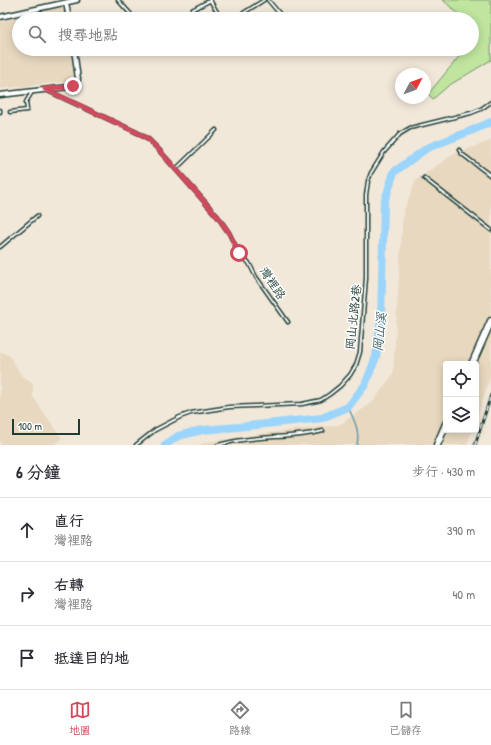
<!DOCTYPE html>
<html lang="zh-TW">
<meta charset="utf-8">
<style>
:root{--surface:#fff;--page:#f7f7f7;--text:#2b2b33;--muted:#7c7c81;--line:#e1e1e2;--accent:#d1495b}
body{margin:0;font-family:"Patrick Hand","LXGW WenKai TC",sans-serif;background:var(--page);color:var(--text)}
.controls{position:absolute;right:12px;bottom:12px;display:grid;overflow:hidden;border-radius:4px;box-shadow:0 2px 10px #0003}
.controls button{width:36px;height:36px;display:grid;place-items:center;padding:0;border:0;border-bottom:1px solid var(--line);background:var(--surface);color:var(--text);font:20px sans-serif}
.compass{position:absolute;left:395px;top:68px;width:36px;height:36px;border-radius:50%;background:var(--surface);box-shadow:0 2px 10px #0003;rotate:49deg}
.scale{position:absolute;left:12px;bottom:10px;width:68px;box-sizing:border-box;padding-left:4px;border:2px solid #1f3d34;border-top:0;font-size:11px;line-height:14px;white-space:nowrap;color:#1f3d34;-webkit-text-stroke:3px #fff;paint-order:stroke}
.stop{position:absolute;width:12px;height:12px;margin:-9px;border:3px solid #d1495b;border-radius:50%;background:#fff}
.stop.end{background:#d1495b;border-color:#fff;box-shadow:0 1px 4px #0008}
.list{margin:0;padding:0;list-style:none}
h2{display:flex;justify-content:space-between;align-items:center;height:52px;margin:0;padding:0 16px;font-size:17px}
h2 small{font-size:13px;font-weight:400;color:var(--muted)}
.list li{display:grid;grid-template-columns:26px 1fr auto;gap:12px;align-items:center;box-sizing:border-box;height:64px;padding:0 16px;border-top:1px solid var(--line)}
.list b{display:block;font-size:15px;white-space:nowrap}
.list p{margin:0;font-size:13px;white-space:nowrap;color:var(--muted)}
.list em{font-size:13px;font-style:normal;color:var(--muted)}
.icon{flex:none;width:22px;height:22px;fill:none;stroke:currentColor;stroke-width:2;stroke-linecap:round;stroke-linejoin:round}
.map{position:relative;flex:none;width:491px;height:445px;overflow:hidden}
.search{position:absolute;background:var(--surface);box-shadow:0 2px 10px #0003;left:12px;right:12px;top:12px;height:44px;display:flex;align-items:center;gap:10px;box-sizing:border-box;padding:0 14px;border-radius:22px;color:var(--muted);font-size:15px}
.sheet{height:244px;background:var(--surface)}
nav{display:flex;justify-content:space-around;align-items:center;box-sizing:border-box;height:56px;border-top:1px solid var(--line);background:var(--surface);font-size:11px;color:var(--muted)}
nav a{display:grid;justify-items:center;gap:2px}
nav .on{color:var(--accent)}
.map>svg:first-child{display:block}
</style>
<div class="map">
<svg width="491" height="445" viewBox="0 0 491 445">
<rect width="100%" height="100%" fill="#f2e8da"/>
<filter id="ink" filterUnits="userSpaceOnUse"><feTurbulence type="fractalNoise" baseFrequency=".025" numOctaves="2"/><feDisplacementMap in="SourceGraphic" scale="8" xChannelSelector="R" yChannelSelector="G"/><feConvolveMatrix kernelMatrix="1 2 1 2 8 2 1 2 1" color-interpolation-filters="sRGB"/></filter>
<g filter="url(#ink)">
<!-- built -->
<path fill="#e8d8c0" d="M64 7 66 19H19V49H70L74 78 73 81 0 89V22Z
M491 140V375L476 419V364H446V430H472L467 445H197L206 442 267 433 339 425 372 403 393 374 403 212 416 180 455 153 486 143Z
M0 351 10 356 21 375 33 384V397L62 438 54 445H0Z"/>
<!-- green -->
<path fill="#bfe59f" stroke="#6f916a" d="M443 0H491V60L448 86 433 99 428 94 453 64 465 49H472V39L477 32 472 27V19H464Z"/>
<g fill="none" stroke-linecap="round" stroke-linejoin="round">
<!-- stream -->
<path stroke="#6998ab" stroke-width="1.5" d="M348 407C354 420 360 430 357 445"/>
<!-- river -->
<path stroke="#9bd5fb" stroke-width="8" d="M165 445 178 436 202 430 238 427 322 418 348 407 365 385 376 357 381 319 384 203 394 172 427 148 473 130 491 122"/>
<defs>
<path id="lane" d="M118 0 135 19
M210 0 221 19
M268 0 284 19
M192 10 209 1
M234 19 264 0
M48 91 136 132 149 140 158 149 218 217 229 233 239 253 249 263 256 277 288 322
M0 110V112
M10 112 27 110 26 102 32 92
M459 150 462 154 491 176
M176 169 216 130
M424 178 491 230
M0 247 37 216
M136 445 155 430 180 417 191 413 229 407 302 404 321 400 330 394 340 386 350 375 356 365 360 352 366 278V195L368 181 371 173 384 152 400 134 410 128 471 113 481 109 491 102
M218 445C226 443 234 441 242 440 269 436 296 438 323 431"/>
<path id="street" d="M66 3 69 19
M0 17 77 0
M0 95 69 87C74 86 78 84 78 79L74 49"/>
<path id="secondary" d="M472 364 491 321
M437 445 446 424"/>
</defs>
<!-- lane casing -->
<use href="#lane" stroke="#1f3d34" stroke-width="5"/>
<!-- street casing -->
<use href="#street" stroke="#1f3d34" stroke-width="7"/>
<!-- secondary casing -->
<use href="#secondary" stroke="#1f3d34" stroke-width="9"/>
<!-- lane -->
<use href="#lane" stroke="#fff" stroke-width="2"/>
<!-- street -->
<use href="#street" stroke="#fff" stroke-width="4"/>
<!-- secondary -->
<use href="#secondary" stroke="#fff" stroke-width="6"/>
<defs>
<path id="rail" d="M475 445 491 395"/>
</defs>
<!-- rail casing -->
<use href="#rail" stroke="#1f3d34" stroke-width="3"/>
<!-- rail -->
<use href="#rail" stroke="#fff" stroke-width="1.5" stroke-dasharray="4.5" stroke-linecap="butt"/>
</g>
</g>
<g fill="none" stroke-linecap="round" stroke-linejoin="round" filter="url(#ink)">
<!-- route -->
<path stroke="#d1495b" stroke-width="5" d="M73 86 69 87 45 89 136 132 149 140 158 149 218 217 229 233 239 253"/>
</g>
<g text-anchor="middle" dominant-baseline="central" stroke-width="3" stroke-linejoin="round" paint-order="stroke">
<!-- street labels -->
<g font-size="12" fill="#1f3d34" stroke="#fff">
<text transform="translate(273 283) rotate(56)">灣裡路</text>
<text transform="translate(353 317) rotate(-84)">岡山北路2巷</text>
</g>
<!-- water labels -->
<g font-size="13" font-style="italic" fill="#3e6366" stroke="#fff">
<text transform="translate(379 332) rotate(-84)">岡山溪</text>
</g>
</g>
</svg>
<div class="controls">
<button><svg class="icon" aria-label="locate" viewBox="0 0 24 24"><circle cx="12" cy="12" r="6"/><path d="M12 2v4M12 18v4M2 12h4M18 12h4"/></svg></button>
<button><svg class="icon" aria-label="layers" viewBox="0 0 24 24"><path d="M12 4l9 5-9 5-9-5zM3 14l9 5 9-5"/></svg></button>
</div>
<svg class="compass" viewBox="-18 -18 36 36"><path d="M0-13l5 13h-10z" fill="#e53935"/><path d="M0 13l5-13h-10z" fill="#7c7c81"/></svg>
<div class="scale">100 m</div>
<div class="stop" style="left:239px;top:253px"></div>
<div class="stop end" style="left:73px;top:86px"></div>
<div class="search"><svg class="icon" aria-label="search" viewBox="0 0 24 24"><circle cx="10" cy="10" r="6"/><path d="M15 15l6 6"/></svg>搜尋地點</div>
</div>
<section class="sheet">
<h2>6 分鐘<small>步行 · 430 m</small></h2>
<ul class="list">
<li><svg class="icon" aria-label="ahead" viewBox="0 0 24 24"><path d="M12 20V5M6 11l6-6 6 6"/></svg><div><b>直行</b><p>灣裡路</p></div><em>390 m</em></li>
<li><svg class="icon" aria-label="right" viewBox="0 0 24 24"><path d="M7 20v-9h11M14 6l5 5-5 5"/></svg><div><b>右轉</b><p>灣裡路</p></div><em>40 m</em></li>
<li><svg class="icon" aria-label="arrive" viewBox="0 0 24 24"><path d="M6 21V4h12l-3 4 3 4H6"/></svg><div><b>抵達目的地</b></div></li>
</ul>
</section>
<nav>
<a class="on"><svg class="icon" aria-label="map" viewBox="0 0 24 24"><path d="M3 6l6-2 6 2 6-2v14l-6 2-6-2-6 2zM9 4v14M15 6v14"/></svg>地圖</a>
<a><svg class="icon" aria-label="directions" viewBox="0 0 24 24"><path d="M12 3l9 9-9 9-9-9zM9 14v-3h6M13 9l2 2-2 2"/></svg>路線</a>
<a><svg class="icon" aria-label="saved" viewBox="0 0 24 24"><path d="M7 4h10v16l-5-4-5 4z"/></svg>已儲存</a>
</nav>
